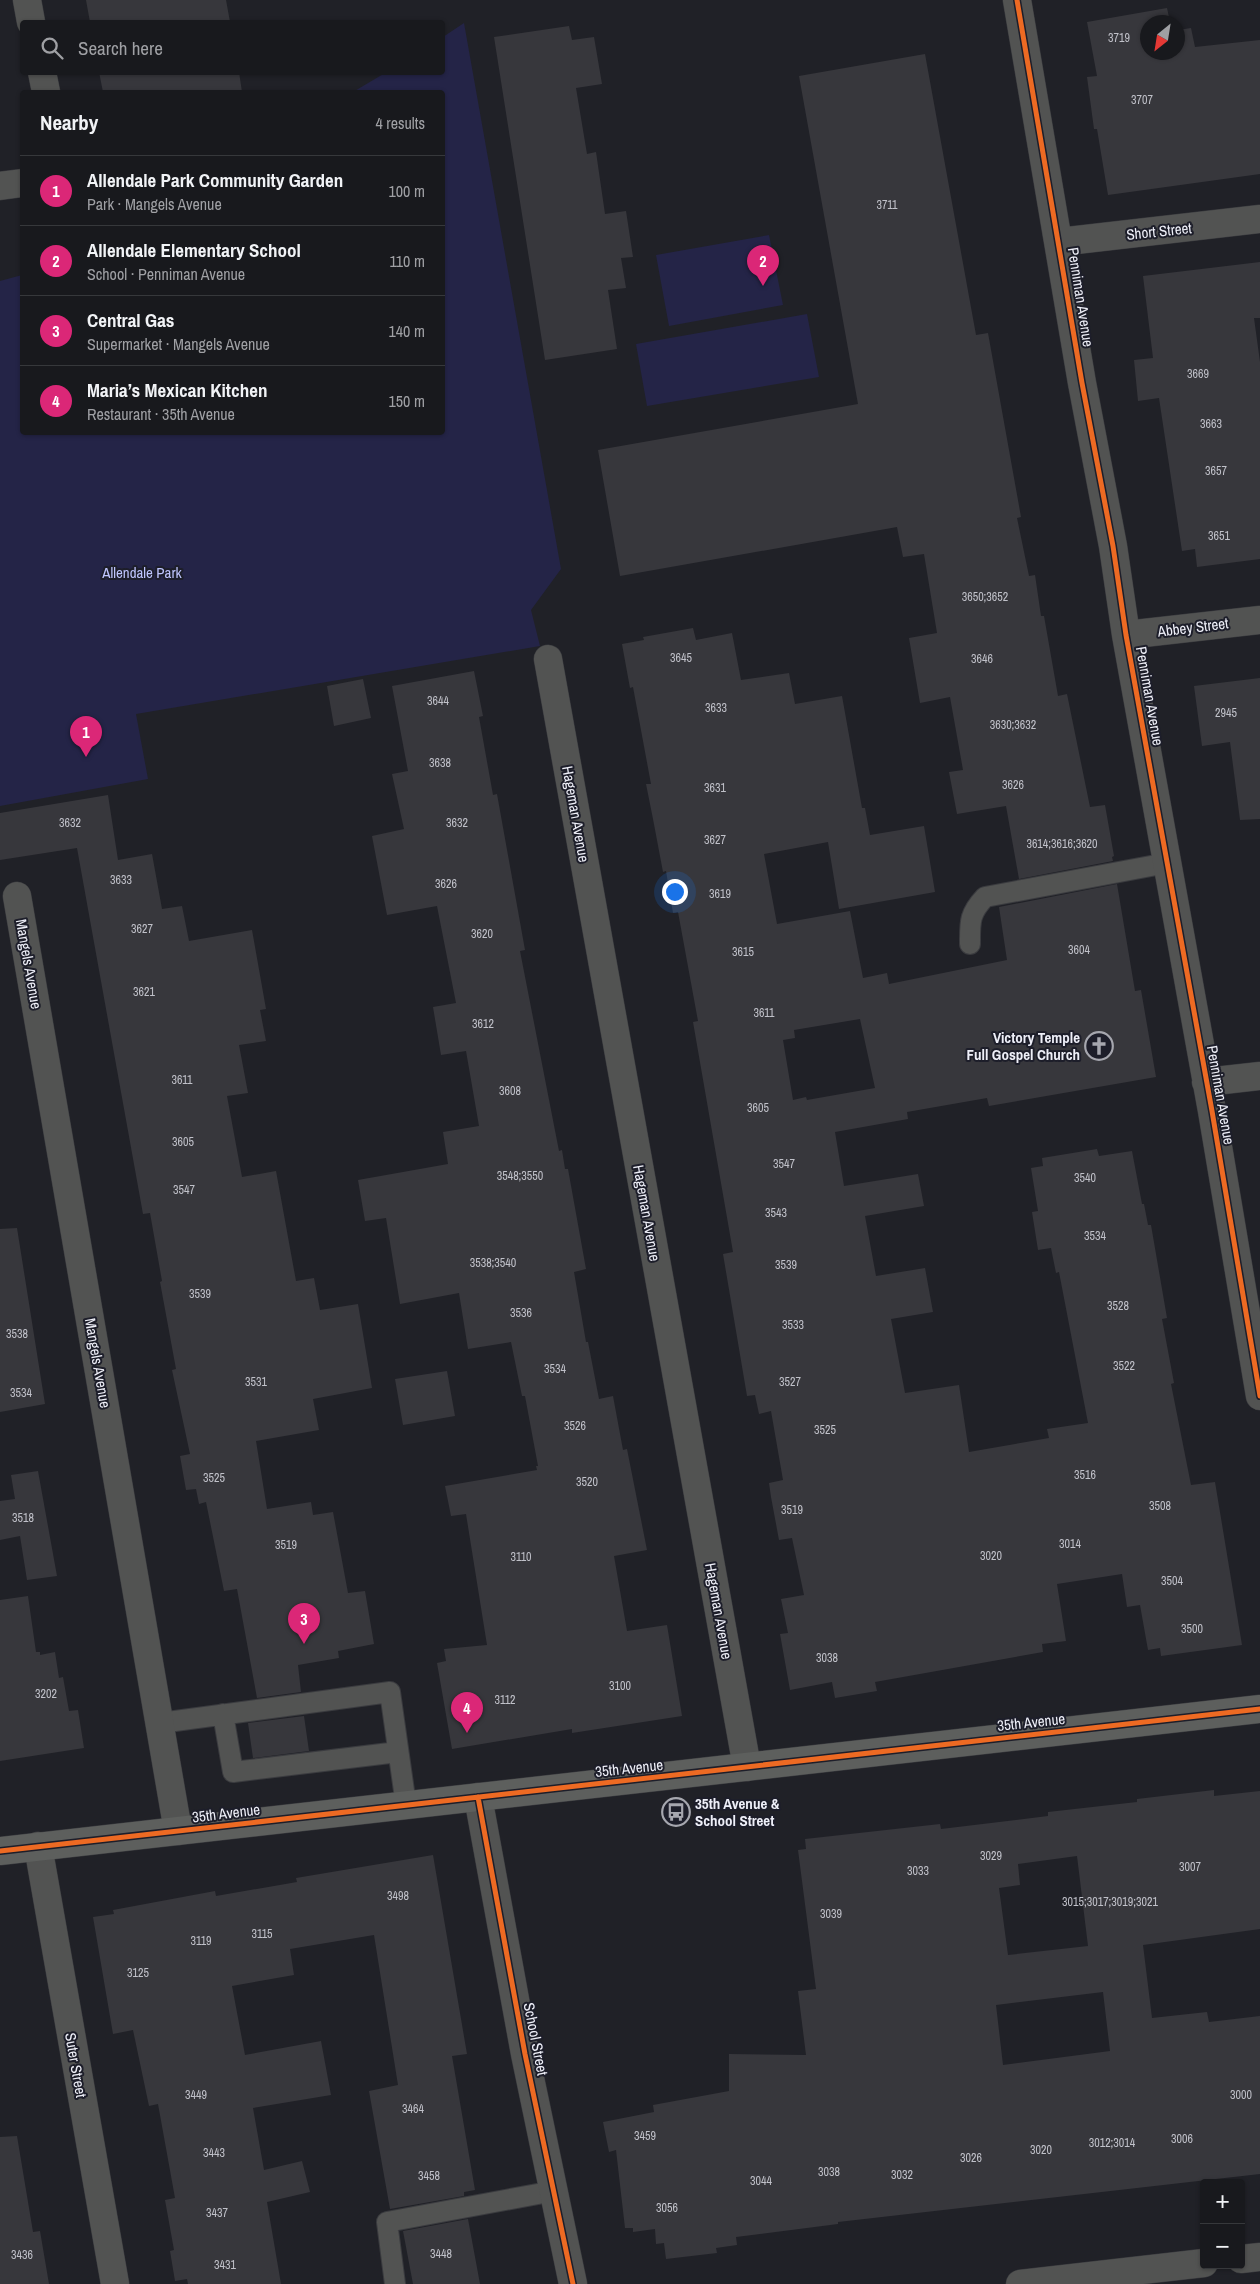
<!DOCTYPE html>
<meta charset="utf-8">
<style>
:root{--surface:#18191d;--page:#25262a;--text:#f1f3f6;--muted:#9fa0a4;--line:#36383b;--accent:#db2777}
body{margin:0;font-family:"Archivo Narrow",sans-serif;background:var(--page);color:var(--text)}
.controls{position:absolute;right:15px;bottom:15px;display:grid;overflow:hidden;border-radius:5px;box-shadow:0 1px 4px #0004}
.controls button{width:45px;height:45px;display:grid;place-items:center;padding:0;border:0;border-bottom:1px solid var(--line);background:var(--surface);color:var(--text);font:25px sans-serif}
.compass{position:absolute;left:1140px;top:15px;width:45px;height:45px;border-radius:50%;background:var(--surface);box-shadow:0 1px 4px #0004;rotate:210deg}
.you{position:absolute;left:674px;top:891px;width:18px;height:18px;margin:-12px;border:4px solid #fff;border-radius:50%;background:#1a73e8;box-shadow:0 0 0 8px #1a73e833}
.badge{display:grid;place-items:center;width:32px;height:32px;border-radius:50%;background:var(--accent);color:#fff;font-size:16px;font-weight:700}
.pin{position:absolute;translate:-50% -41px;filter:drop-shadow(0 1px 2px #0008)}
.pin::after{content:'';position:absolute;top:26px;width:18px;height:15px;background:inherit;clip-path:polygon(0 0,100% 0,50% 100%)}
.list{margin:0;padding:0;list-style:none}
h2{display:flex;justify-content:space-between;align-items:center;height:65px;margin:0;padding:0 20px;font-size:21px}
h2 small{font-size:16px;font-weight:400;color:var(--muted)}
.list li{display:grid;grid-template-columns:32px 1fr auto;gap:15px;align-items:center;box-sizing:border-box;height:70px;padding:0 20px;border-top:1px solid var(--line)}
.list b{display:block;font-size:19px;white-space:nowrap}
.list p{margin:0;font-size:16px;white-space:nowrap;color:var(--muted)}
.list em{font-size:16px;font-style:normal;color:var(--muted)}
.icon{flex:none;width:28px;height:28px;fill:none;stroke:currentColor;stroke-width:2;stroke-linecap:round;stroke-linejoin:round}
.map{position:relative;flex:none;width:1260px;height:2284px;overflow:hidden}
.search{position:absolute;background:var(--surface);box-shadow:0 1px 4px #0004;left:20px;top:20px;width:425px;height:55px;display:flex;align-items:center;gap:12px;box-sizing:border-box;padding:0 18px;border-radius:5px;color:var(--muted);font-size:19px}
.panel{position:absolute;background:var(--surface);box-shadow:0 1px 4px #0004;left:20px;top:90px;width:425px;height:345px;border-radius:5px}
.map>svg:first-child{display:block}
</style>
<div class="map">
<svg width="1260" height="2284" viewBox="0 0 1260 2284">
<rect width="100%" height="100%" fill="#202127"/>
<!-- green -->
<path fill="#242447" d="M464 23 561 569 531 610 540 646 136 714 148 779 0 806V281L22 275V432H442V92H353L385 73 442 72 443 37Z
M769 235 783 305 669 326 656 255Z
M807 314 819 377 647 406 636 344Z"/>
<!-- building -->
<path fill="#37373c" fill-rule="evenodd" d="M86 0H226L230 22H90Z
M1167 8 1170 22H1148V52H1178V30L1191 28 1195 47 1260 40V174L1108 195 1097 129H1094L1087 77 1097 76 1087 22Z
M569 26 572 40 594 37 602 84 576 88 587 154 596 152 605 214 626 211 633 257 621 258 626 288 608 290 617 349 545 360 494 37Z
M925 54 976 335 988 333 1021 517 1017 518 1029 576 1035 575 1041 616H1044L1058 696 1067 694 1090 807 1105 805 1114 856 1112 857 1113 861 1019 879 1006 806 957 814 949 772 963 770 950 697 920 703 909 638 937 633 924 554 903 557 897 527 620 576 598 450 858 404 799 76Z
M99 72H239L242 92H103Z
M1260 262V318H1254L1260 362V559L1197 567 1195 549 1182 551 1159 398 1138 401 1134 360 1153 358 1143 276Z
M693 628 696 640 732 633 741 680 789 673 795 704 842 696 862 808H865L870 835 924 826 935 892 839 909 828 842 764 854 777 924 850 911 863 978 887 973 889 984 1007 960 999 907 1117 884 1135 991 1141 990 1156 1077 989 1106 987 1098 907 1112 908 1119 835 1132 844 1186 918 1174 924 1206 865 1216 876 1276 925 1268 933 1312 891 1319 905 1393 959 1385 969 1452 1049 1438 1047 1429 1088 1423 1059 1272 1056 1273 1051 1248 1038 1250 1032 1212 1038 1211 1031 1168 1043 1166 1042 1158 1097 1149 1099 1156 1132 1151 1142 1204H1144L1148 1225H1151L1167 1318 1162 1319 1174 1383 1171 1384 1191 1485 1215 1482 1242 1645 1161 1656 1160 1648 1148 1650 1140 1605 1127 1607 1122 1574 1057 1584 1066 1641 1042 1644 1043 1652 875 1682 877 1691 835 1698 832 1682 790 1690 780 1634 788 1633 781 1599 804 1595 792 1538 779 1540 771 1497 769 1483 783 1480 771 1411 759 1414 755 1395 747 1396 723 1254 733 1252 693 1022 698 1021 678 912 673 913 666 871 663 872 653 819 646 784H651L633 687 630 688 622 644 644 640 643 637ZM860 1019 875 1088 807 1100 806 1097 793 1100 783 1040 795 1038 794 1030Z
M474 671 483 716 479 717 493 795 497 794 525 950 520 951 559 1151 562 1150 565 1169H568L586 1269 574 1272 586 1342H588L599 1399 613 1396 623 1450 627 1449 647 1550 614 1556 627 1631 667 1625 682 1716 572 1733V1729L452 1749 437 1663 446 1661 444 1649 487 1645 466 1514 451 1516 445 1486 537 1470 536 1466H538L525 1396H522L511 1342 468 1349 459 1293 400 1304 386 1218 365 1221 358 1180 448 1164 443 1132 479 1126 466 1051 441 1055 433 1007 456 1003 437 906 387 915 372 836 404 829 392 774 408 771 392 686Z
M1260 678V819L1240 820 1230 742 1202 746 1194 686Z
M363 679 371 718 334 726 327 686Z
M108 795 118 860 152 854 162 909 182 906 189 941 252 930 266 1009 260 1010 266 1041 239 1045 248 1093 227 1096 242 1177 276 1171 296 1281 314 1278 320 1310 358 1304 372 1388 313 1399 319 1430 256 1441 267 1509 311 1502 313 1515 333 1512 348 1593 365 1591 374 1644 338 1651 339 1658 298 1665 301 1692 257 1698 237 1589 224 1591 206 1502 199 1504 196 1489 186 1490 180 1456 190 1454 172 1370 176 1369 160 1282 162 1281 150 1213 143 1214 77 848 0 860V813Z
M17 1228 45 1404 0 1412V1229Z
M447 1371 455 1416 403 1425 395 1379Z
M38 1471 57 1576 27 1580 20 1536 0 1540V1501L15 1499 11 1475Z
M28 1596 36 1652H40V1655L55 1652 59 1678 63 1677 69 1711 78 1710 84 1748 0 1761V1600Z
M304 1716 309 1751 253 1758 248 1723Z
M1214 1790V1796L1260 1791V1929L1143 1945 1152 2018 1207 2012 1209 2022 1260 2016V2174L838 2222V2224L736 2237 737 2245 716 2248 717 2253 666 2259 664 2243 656 2244 655 2229 633 2232V2228H625L616 2150 609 2152 603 2122 654 2112 653 2105 729 2091V2054L806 2055 798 1991 816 1989 798 1850 806 1849 805 1839 940 1824 941 1829 1048 1816V1812L1137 1802V1799ZM1077 1856 1088 1946 1008 1955 999 1888 1020 1885 1018 1864ZM1103 1992 1110 2051 1003 2065 996 2005Z
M433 1855 467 2054 452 2056 475 2190 464 2192V2196L390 2209 369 2091 398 2085 374 1935 290 1949 294 1975 232 1986 245 2055 321 2041 331 2095 253 2108 264 2170 302 2161 310 2192 267 2202 281 2284H188L187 2279 175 2281 170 2251 174 2250 165 2200 175 2198 158 2104 149 2106 133 2030 113 2034 93 1917 114 1914 113 1910 215 1891 216 1896 297 1882 296 1878Z
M17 2136 33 2232 40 2231 49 2284H0V2137Z
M468 2219 480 2284H413L403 2231Z"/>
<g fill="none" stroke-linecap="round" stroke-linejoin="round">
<defs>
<path id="service" d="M970 944C970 922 969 914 985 897L1167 863
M223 1714 233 1772 398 1752
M160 1723 390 1692 406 1805
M395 2284 387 2222 554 2191"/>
<path id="minor" d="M27 0 31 22
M1017 0 1082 383 1113 546 1126 635 1212 1111 1260 1396
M42 72 46 92
M0 186 22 183
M1059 242 1260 219
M1126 635 1260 620
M548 659 747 1767
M17 896 178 1831
M1206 1082 1260 1076
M38 1846 115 2284
M1241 2259 1260 2257
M1020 2284 1204 2263"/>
<path id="tertiary" d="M478 1797 525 2054 573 2284"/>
<path id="secondary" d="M0 1851 1260 1709"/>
</defs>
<!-- service casing -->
<use href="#service" stroke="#3a3b3f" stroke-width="22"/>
<!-- minor casing -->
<use href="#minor" stroke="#3a3b3f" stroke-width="29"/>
<!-- tertiary casing -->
<use href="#tertiary" stroke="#3a3b3f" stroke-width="29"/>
<!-- secondary casing -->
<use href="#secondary" stroke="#3a3b3f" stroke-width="29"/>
<!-- service -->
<use href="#service" stroke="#525352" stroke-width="20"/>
<!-- minor -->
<use href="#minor" stroke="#525352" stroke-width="28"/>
<!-- tertiary -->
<use href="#tertiary" stroke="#525352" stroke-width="28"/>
<!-- secondary -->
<use href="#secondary" stroke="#5d5f5d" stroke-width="28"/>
<defs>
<path id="cycleway" d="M1017 0 1082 383 1113 546 1126 635 1212 1111 1260 1396
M478 1797 525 2054 573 2284
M0 1851 1260 1709"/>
</defs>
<!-- cycleway casing -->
<use href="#cycleway" stroke="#1d1e2a" stroke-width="8"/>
<!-- cycleway -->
<use href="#cycleway" stroke="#ed6a23" stroke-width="5"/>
</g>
<!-- icons -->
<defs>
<symbol id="church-ring" viewBox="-11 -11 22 22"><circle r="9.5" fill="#1d1e2a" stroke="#a6a7af" stroke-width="1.5"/><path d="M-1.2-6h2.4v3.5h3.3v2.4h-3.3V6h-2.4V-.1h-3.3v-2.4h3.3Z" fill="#a6a7af"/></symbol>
<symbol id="bus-ring" viewBox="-11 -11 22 22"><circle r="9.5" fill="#1d1e2a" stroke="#a6a7af" stroke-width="1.5"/><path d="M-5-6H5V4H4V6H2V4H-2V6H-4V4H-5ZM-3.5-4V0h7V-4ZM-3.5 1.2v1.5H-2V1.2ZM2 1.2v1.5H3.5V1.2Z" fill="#a6a7af"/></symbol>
</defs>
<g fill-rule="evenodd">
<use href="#church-ring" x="1083" y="1030" width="32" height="32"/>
<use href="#bus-ring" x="660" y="1796" width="32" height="32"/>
</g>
<g text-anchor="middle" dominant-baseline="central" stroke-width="4" stroke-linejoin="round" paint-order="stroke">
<!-- number labels -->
<g font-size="12" fill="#c0c1c9">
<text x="1119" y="38">3719</text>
<text x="1142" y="100">3707</text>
<text x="887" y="205">3711</text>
<text x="1198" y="374">3669</text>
<text x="1211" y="424">3663</text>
<text x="1216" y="471">3657</text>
<text x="1219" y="536">3651</text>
<text x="985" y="597">3650;3652</text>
<text x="681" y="658">3645</text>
<text x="982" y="659">3646</text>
<text x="438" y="701">3644</text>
<text x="716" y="708">3633</text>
<text x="1226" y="713">2945</text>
<text x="1013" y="725">3630;3632</text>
<text x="440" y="763">3638</text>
<text x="1013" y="785">3626</text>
<text x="715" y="788">3631</text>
<text x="70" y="823">3632</text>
<text x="457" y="823">3632</text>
<text x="715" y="840">3627</text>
<text x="1062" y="844">3614;3616;3620</text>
<text x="121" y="880">3633</text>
<text x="446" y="884">3626</text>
<text x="720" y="894">3619</text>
<text x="142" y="929">3627</text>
<text x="482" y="934">3620</text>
<text x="1079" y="950">3604</text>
<text x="743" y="952">3615</text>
<text x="144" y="992">3621</text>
<text x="764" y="1013">3611</text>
<text x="483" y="1024">3612</text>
<text x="182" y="1080">3611</text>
<text x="510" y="1091">3608</text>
<text x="758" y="1108">3605</text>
<text x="183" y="1142">3605</text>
<text x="784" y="1164">3547</text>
<text x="520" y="1176">3548;3550</text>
<text x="1085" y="1178">3540</text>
<text x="184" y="1190">3547</text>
<text x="776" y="1213">3543</text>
<text x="1095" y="1236">3534</text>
<text x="493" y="1263">3538;3540</text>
<text x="786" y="1265">3539</text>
<text x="200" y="1294">3539</text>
<text x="1118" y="1306">3528</text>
<text x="521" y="1313">3536</text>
<text x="793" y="1325">3533</text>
<text x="17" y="1334">3538</text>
<text x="1124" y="1366">3522</text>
<text x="555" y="1369">3534</text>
<text x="256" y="1382">3531</text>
<text x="790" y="1382">3527</text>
<text x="21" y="1393">3534</text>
<text x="575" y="1426">3526</text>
<text x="825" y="1430">3525</text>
<text x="1085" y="1475">3516</text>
<text x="214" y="1478">3525</text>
<text x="587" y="1482">3520</text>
<text x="1160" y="1506">3508</text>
<text x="792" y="1510">3519</text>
<text x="23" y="1518">3518</text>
<text x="1070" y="1544">3014</text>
<text x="286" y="1545">3519</text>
<text x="991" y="1556">3020</text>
<text x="521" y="1557">3110</text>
<text x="1172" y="1581">3504</text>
<text x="1192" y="1629">3500</text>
<text x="827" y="1658">3038</text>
<text x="620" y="1686">3100</text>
<text x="46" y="1694">3202</text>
<text x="505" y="1700">3112</text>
<text x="991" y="1856">3029</text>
<text x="1190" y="1867">3007</text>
<text x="918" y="1871">3033</text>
<text x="398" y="1896">3498</text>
<text x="1110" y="1902">3015;3017;3019;3021</text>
<text x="831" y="1914">3039</text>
<text x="262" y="1934">3115</text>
<text x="201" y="1941">3119</text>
<text x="138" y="1973">3125</text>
<text x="196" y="2095">3449</text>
<text x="1241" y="2095">3000</text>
<text x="413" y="2109">3464</text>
<text x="645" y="2136">3459</text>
<text x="1182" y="2139">3006</text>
<text x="1112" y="2143">3012;3014</text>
<text x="1041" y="2150">3020</text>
<text x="214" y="2153">3443</text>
<text x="971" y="2158">3026</text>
<text x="829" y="2172">3038</text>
<text x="902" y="2175">3032</text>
<text x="429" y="2176">3458</text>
<text x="761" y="2181">3044</text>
<text x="667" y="2208">3056</text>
<text x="217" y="2213">3437</text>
<text x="441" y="2254">3448</text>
<text x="22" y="2255">3436</text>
<text x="225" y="2265">3431</text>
</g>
<!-- street labels -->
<g font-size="15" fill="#eeeff8" stroke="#1d1e2a">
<text transform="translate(1159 231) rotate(-6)">Short Street</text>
<text transform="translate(1081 297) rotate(81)">Penniman Avenue</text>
<text transform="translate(1193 627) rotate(-7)">Abbey Street</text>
<text transform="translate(1150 696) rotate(80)">Penniman Avenue</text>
<text transform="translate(576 814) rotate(80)">Hageman Avenue</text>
<text transform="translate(29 964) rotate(80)">Mangels Avenue</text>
<text transform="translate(1221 1095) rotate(80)">Penniman Avenue</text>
<text transform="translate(647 1213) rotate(80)">Hageman Avenue</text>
<text transform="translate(98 1363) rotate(80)">Mangels Avenue</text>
<text transform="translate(719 1611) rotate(80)">Hageman Avenue</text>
<text transform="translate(1031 1722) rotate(-6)">35th Avenue</text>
<text transform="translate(629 1768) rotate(-6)">35th Avenue</text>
<text transform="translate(226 1813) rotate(-7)">35th Avenue</text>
<text transform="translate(536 2039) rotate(79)">School Street</text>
<text transform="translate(76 2065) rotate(80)">Suter Street</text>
</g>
<!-- park labels -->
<g font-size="15" fill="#bec4fc" stroke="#1d1e2a">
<text x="142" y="572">Allendale Park</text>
</g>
<!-- poi labels -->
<g font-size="15" font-weight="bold" fill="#eeeff8" stroke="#1d1e2a" text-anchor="end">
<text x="1080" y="1037">Victory Temple<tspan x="1080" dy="17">Full Gospel Church</tspan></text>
<text x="695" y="1803" text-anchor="start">35th Avenue &amp;<tspan x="695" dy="17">School Street</tspan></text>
</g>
</g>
</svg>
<div class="controls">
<button>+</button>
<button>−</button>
</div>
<svg class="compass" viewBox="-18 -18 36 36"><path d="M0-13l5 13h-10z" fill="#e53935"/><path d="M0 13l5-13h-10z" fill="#9fa0a4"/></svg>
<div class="you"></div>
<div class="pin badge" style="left:86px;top:757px">1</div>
<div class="pin badge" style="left:763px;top:286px">2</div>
<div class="pin badge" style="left:304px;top:1644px">3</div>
<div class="pin badge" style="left:467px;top:1733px">4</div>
<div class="search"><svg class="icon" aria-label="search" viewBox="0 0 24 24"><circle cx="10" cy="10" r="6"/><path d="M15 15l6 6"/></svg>Search here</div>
<section class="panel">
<h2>Nearby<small>4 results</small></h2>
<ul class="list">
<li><span class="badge">1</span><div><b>Allendale Park Community Garden</b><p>Park · Mangels Avenue</p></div><em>100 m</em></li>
<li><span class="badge">2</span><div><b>Allendale Elementary School</b><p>School · Penniman Avenue</p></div><em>110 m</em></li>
<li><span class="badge">3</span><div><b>Central Gas</b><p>Supermarket · Mangels Avenue</p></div><em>140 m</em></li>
<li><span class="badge">4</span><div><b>Maria’s Mexican Kitchen</b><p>Restaurant · 35th Avenue</p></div><em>150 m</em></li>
</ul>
</section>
</div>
